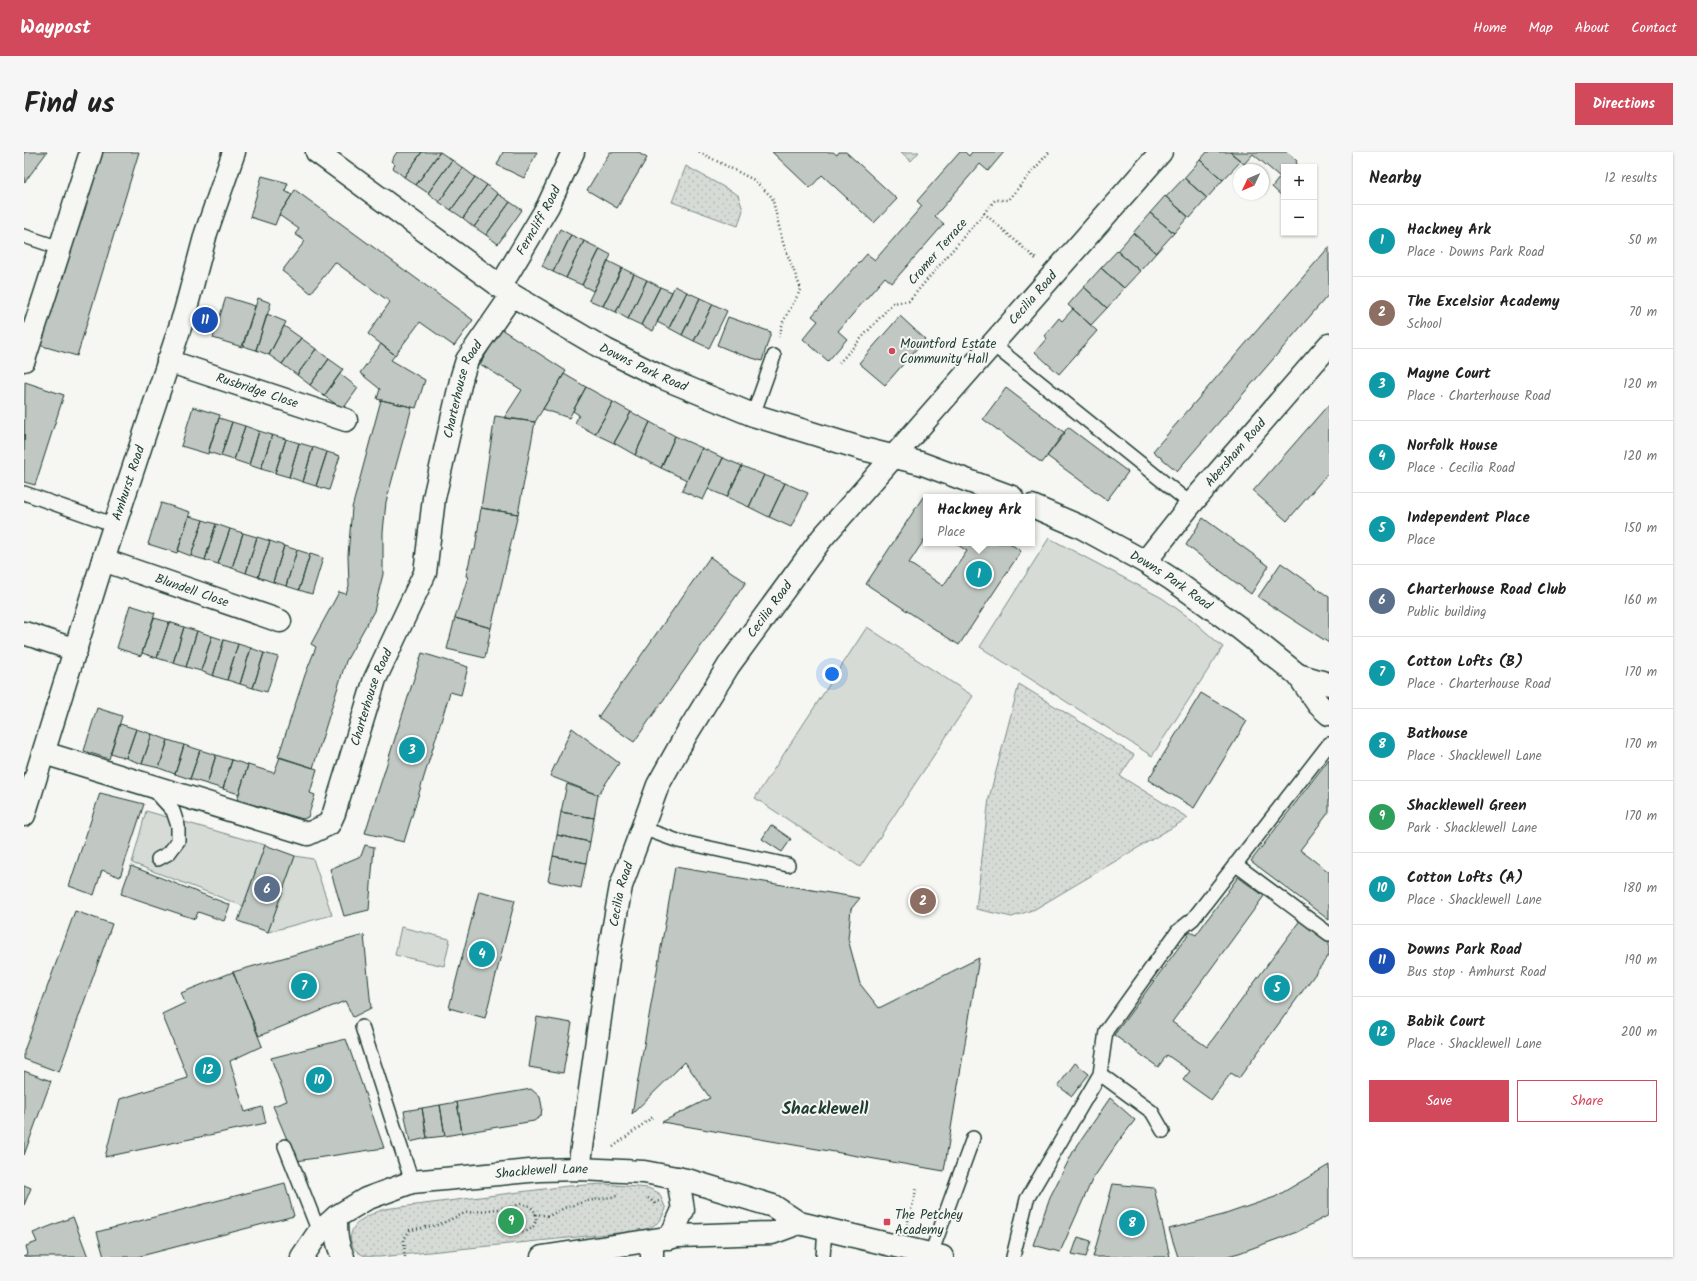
<!DOCTYPE html>
<meta charset="utf-8">
<style>
:root{--surface:#fff;--page:#f6f6f6;--text:#222;--muted:#767676;--line:#e0e0e0;--accent:#d1495b}
body{margin:0;font-family:Kalam,sans-serif;background:var(--page);color:var(--text)}
.controls{position:absolute;right:12px;top:12px;display:grid;overflow:hidden;border-radius:0px;box-shadow:0 1px 3px #0004}
.controls button{width:36px;height:36px;display:grid;place-items:center;padding:0;border:0;border-bottom:1px solid var(--line);background:var(--surface);color:var(--text);font:20px sans-serif}
.compass{position:absolute;left:1209px;top:12px;width:36px;height:36px;border-radius:50%;background:var(--surface);box-shadow:0 1px 3px #0004;rotate:226deg}
.you{position:absolute;left:808px;top:522px;width:14px;height:14px;margin:-10px;border:3px solid #fff;border-radius:50%;background:#1a73e8;box-shadow:0 0 0 6px #1a73e833}
.badge{display:grid;place-items:center;width:26px;height:26px;border-radius:50%;background:var(--accent);color:#fff;font-size:13px;font-weight:700}
.pin{position:absolute;translate:-50% -50%;border:2px solid #fff;box-shadow:0 1px 4px #0006}
.popup{position:absolute;left:899px;top:342px;width:112px;height:52px;box-sizing:border-box;display:grid;place-content:center;border-radius:0px;background:var(--surface);filter:drop-shadow(0 1px 3px #0005);font-size:13px;white-space:nowrap;color:var(--muted)}
.popup b{font-size:15px;color:var(--text)}
.popup::after{content:'';position:absolute;left:50%;top:100%;margin-left:-8px;border:8px solid transparent;border-top-color:var(--surface)}
.list{margin:0;padding:0;list-style:none}
h2{display:flex;justify-content:space-between;align-items:center;height:52px;margin:0;padding:0 16px;font-size:17px}
h2 small{font-size:13px;font-weight:400;color:var(--muted)}
.list li{display:grid;grid-template-columns:26px 1fr auto;gap:12px;align-items:center;box-sizing:border-box;height:72px;padding:0 16px;border-top:1px solid var(--line)}
.list b{display:block;font-size:15px;white-space:nowrap}
.list p{margin:0;font-size:13px;white-space:nowrap;color:var(--muted)}
.list em{font-size:13px;font-style:normal;color:var(--muted)}
.actions{display:flex;gap:8px;padding:12px 16px}
.actions a{flex:1;padding:9px 0;border:1px solid var(--accent);border-radius:0px;text-align:center;font-size:14px;color:var(--accent)}
.actions .main{background:var(--accent);color:#fff}
.map{position:relative;flex:none;width:1305px;height:1105px;overflow:hidden;border-radius:0px}
header{display:flex;align-items:center;gap:24px;box-sizing:border-box;height:56px;padding:0 20px;background:var(--accent);color:#fff}
header strong{font-size:19px}
nav{display:flex;gap:22px;margin-inline-start:auto;font-size:14px}
.intro{display:flex;align-items:center;justify-content:space-between;box-sizing:border-box;height:96px;padding:0 24px}
h1{margin:0;font-size:28px}
.button{padding:10px 18px;border-radius:0px;background:var(--accent);color:#fff;font-size:14px;font-weight:700}
main{display:flex;gap:24px;padding:0 24px}
aside{flex:1;background:var(--surface);border-radius:0px;box-shadow:0 1px 3px #0004}
.map>svg:first-child{display:block}
</style>
<header>
<strong>Waypost</strong>
<nav><a>Home</a><a>Map</a><a>About</a><a>Contact</a></nav>
</header>
<div class="intro"><h1>Find us</h1><a class="button">Directions</a></div>
<main>
<div class="map">
<svg width="1305" height="1105" viewBox="0 0 1305 1105">
<defs>
<pattern id="grass-dots" width="8" height="8" patternUnits="userSpaceOnUse"><rect width="8" height="8" fill="#d6dbd6"/><path d="M2 2h.1M6 6h.1" fill="none" stroke="#b7bdb8" stroke-width="1.8" stroke-linecap="round"/></pattern>
</defs>
<rect width="100%" height="100%" fill="#f6f6f2"/>
<filter id="ink" filterUnits="userSpaceOnUse"><feTurbulence type="fractalNoise" baseFrequency=".025" numOctaves="2"/><feDisplacementMap in="SourceGraphic" scale="8" xChannelSelector="R" yChannelSelector="G"/><feConvolveMatrix kernelMatrix="1 2 1 2 8 2 1 2 1" color-interpolation-filters="sRGB"/></filter>
<g filter="url(#ink)">
<!-- grass -->
<path fill="url(#grass-dots)" stroke="#7a8c85" d="M877 0H895L887 9Z
M662 14 714 43 719 58 714 74 648 50Z
M995 532 1110 603 1096 624 1164 666 1011 757 988 765 952 757 965 646Z
M581 1032 624 1036 635 1041 642 1057 636 1069 623 1078 356 1105C351 1105 345 1105 341 1104 323 1097 322 1079 337 1068 344 1063 353 1060 360 1057L544 1034Z"/>
<!-- garden -->
<path fill="#d6dbd6" stroke="#7a8c85" d="M1025 386 1138 446 1167 467 1199 495 1128 604 956 495Z
M843 475 949 544 836 715 731 646Z
M122 659 241 693 219 754 108 711Z
M271 704 289 707 308 763 244 780Z
M377 775 426 787 420 814 371 803Z"/>
<!-- building -->
<path fill="#c1c8c3" stroke="#1f3d34" d="M0 0H23L0 31Z
M74 0H115L53 204 15 193Z
M373 0H398L380 25 369 16 371 13 367 9Z
M398 0H416L392 33 380 25Z
M416 0 428 8 404 41 392 33Z
M479 0H513L500 26 473 13Z
M586 0H613L623 6 593 56 563 38Z
M748 0H809L813 3 815 0H822L873 47 850 71 798 23 786 36Z
M936 0H941L945 4 948 0H980L964 19 956 12 911 64 920 72 868 131 861 125 814 179 823 187 804 209 779 187 794 169 788 164 843 102 851 108 898 54 893 49Z
M1183 0H1206L1217 9 1199 28 1176 8Z
M1206 0H1263L1273 9 1272 11 1276 15H1260V46L1248 35 1256 25 1229 2 1220 12Z
M428 8 439 16 415 50 404 41Z
M1176 8 1199 28 1183 46 1160 26Z
M439 16 451 25 427 58 415 50Z
M238 24 264 31 261 39 268 43 255 63 251 73 226 65Z
M451 25 463 33 439 66 427 58Z
M1160 26 1183 46 1166 66 1142 45Z
M463 33 474 42 450 75 439 66Z
M271 38 449 168 430 194 396 170 371 203 344 182 366 150 311 110 287 141 258 119 281 89 271 82 275 77 255 63Z
M474 42 486 50 462 83 450 75Z
M1141 44 1164 65 1150 81 1126 61Z
M486 50 498 58 474 92 462 83Z
M1126 61 1150 81 1132 101 1109 81Z
M536 77 547 83 529 120 518 114Z
M1109 81 1132 101 1116 119 1093 99Z
M547 83 560 89 542 126 529 120Z
M560 89 576 97 558 133 542 126Z
M1305 95V142L1153 319 1129 299Z
M576 97 587 103 569 139 558 133Z
M1093 99 1116 119 1100 136 1077 116Z
M584 109 598 116 579 154 565 148Z
M598 116 610 122 592 160 579 154Z
M1077 116 1100 136 1083 156 1060 135Z
M610 122 623 128 604 167 592 160Z
M623 128 636 135 617 173 604 167Z
M651 134 663 140 645 176 633 170Z
M636 135 648 140 629 179 617 173Z
M1060 135 1083 156 1067 173 1044 153Z
M663 140 676 146 658 183 645 176Z
M202 145 231 154 218 195 189 186Z
M234 146 247 151 232 198 219 194Z
M676 146 689 152 670 189 658 183Z
M689 152 703 159 685 196 670 189Z
M1049 157 1073 179 1035 222 1011 200 1023 186 1020 184 1035 166 1038 169Z
M243 162 262 170 245 203 232 198Z
M876 164 901 187 861 233 835 211Z
M704 165 747 180 738 209 715 202 693 193Z
M260 174 277 186 258 212 245 203Z
M477 177 542 219 511 270 480 266 498 238 456 212Z
M277 186 292 197 273 223 258 212Z
M357 192 371 203 367 208 401 228 392 256 353 247 356 237 336 221Z
M292 197 305 207 286 233 273 223Z
M305 207 319 217 300 244 286 233Z
M316 222 334 236 319 257 300 244Z
M540 222 562 235 545 266 519 257Z
M1 230 40 243 11 333 0 330Z
M562 235 589 250 571 282 551 271 555 263 549 259Z
M982 236 1041 281 1018 311 959 267Z
M357 248 388 255 362 350 359 380V422L350 459 322 509 289 616 254 605 281 523 292 495 287 492 315 440 322 442 325 434 324 403 328 356Z
M589 250 607 260 590 291 571 282Z
M1305 252V320L1263 369 1229 339Z
M169 255 196 263 184 302 157 294Z
M607 260 626 270 611 303 590 291Z
M471 264 511 270 494 362 457 356Z
M195 266 208 270 197 304 184 300Z
M208 270 221 274 210 308 197 304Z
M626 270 651 284 637 316 611 303Z
M221 274 235 279 225 313 210 308Z
M1044 275 1104 320 1083 348 1023 304Z
M235 279 248 283 237 317 225 313Z
M248 283 262 287 251 321 237 317Z
M651 284 678 296 663 328 637 316Z
M262 287 275 291 265 325 251 321Z
M275 291 289 295 279 330 265 325Z
M289 295 303 300 292 334 279 330Z
M678 296 699 306 679 348 658 339Z
M303 300 316 304 305 338 292 334Z
M699 306 718 314 703 345 684 337Z
M718 314 740 323 725 355 703 345Z
M740 323 761 331 745 365 725 355Z
M761 331 784 341 767 375 745 365Z
M899 345 902 347V385L885 411 919 434 943 399 931 391H985L997 399 935 493 842 432Z
M137 351 166 360 153 401 124 392Z
M457 356 494 362 467 476 431 466 444 425 442 424 448 398H451Z
M165 364 179 368 167 404 154 399Z
M1179 366 1245 414 1227 442 1162 393Z
M179 368 192 372 181 408 167 404Z
M192 372 206 377 194 412 181 408Z
M206 377 219 381 208 416 194 412Z
M219 381 233 385 222 421 208 416Z
M233 385 246 389 234 425 222 421Z
M246 389 260 394 249 430 234 425Z
M260 394 273 398 262 434 249 430Z
M273 398 286 402 275 438 262 434Z
M286 402 299 406 288 442 275 438Z
M686 405 722 430 610 590 574 565Z
M1257 411 1305 445V491L1234 445Z
M106 453 131 461 117 504 93 496Z
M130 466 145 470 133 506 118 501Z
M431 466 467 476 461 506 423 497Z
M145 470 160 475 149 511 133 506Z
M160 475 173 479 162 515 149 511Z
M173 479 188 484 177 519 162 515Z
M188 484 200 488 189 524 177 519Z
M200 488 214 492 203 528 189 524Z
M214 492 227 496 216 532 203 528Z
M227 496 240 501 229 536 216 532Z
M240 501 254 505 243 540 229 536Z
M398 501 444 515 437 543 426 540 380 690 341 681Z
M1177 541 1223 569 1170 656 1124 628Z
M73 556 98 564 85 607 60 599Z
M96 572 112 577 102 606 86 601Z
M548 576 595 611 574 643 526 624Z
M112 577 128 582 118 612 102 606Z
M128 582 144 588 135 616 118 612Z
M144 588 160 593 151 622 135 616Z
M160 593 176 598 166 627 151 622Z
M176 598 192 603 183 632 166 627Z
M192 603 208 608 199 637 183 632Z
M256 605 293 617 286 641 291 643 284 665 279 667 213 648 224 613 250 621Z
M1305 607V660L1276 698 1305 720V768L1227 709Z
M208 608 224 613 215 642 199 637Z
M543 632 574 643 570 666 537 660Z
M76 641 120 652 96 725 78 718 70 743 45 734Z
M537 660 570 666 566 690 533 683Z
M747 673 767 687 758 700 738 687Z
M533 683 566 690 562 711 529 704Z
M241 693 271 704 244 780 214 769Z
M341 693 350 695 345 758 320 764 306 717 337 704Z
M529 704 562 711 557 736 524 729Z
M107 714 206 753 200 769 174 760 171 767 97 742Z
M651 715 836 746 827 757 824 787 836 832 855 856 955 806 920 1019 638 970 686 946 661 910 608 962Z
M1214 725 1240 744 1148 870 1183 895 1277 767 1305 788V803L1215 926 1207 921 1187 948 1159 928 1166 919 1143 903 1134 915 1090 883 1166 780 1172 783Z
M455 739 491 748 461 866 425 856Z
M51 759 88 772 35 920 0 907V899Z
M340 783 347 856 329 865 321 849 235 884 209 820Z
M209 820 238 894 206 909 221 960 238 955 242 971 81 1005 96 947 164 926 138 862 161 851 157 841Z
M513 865 548 871 539 921 505 915Z
M322 887 360 996 272 1009 249 954 263 949 247 906Z
M1051 911 1065 922 1048 944 1034 934Z
M0 919 27 929 0 1003Z
M507 937 516 945 518 955 517 964 510 969 438 981 433 950Z
M1086 946 1111 968 1094 990 1068 1028 1036 1100 1009 1093 1026 1045 1049 1000Z
M433 950 438 981 421 984 416 953Z
M416 953 421 984 403 986 398 956Z
M398 956 403 986 386 990 380 959Z
M1305 1013V1063L1273 1080 1215 1101 1200 1105H1154L1145 1077 1199 1063 1251 1045Z
M261 1031 270 1064 113 1105H80L73 1080Z
M1089 1032 1130 1036 1146 1105H1069Z
M0 1033 7 1036 0 1053Z
M49 1065 64 1105H0L4 1102 2 1094 13 1090 9 1081Z
M1054 1085 1067 1089 1062 1105 1048 1102Z"/>
<g fill="none" stroke-linecap="round" stroke-linejoin="round">
<defs>
<path id="lane" d="M0 84 36 96
M968 192 1167 352
M729 263 750 204
M0 341 91 373
M129 637 149 659 154 674V689L145 701 134 707
M618 676 654 689 764 713
M1211 712 1305 782
M338 875 388 1030
M1076 922 1128 960 1139 979
M261 994 295 1080
M907 1102 949 986
M799 1105 801 1077
M989 1105 1003 1047 1076 922 1082 879 1154 779 1169 767 1305 592"/>
<g id="street">
<path id="s1" d="M476 135 524 54 549 0"/>
<path d="M0 208 67 0"/>
<path id="s2" d="M144 209 322 268"/>
<path id="s3" d="M79 408 256 469"/>
<path id="s4" d="M1121 410 1167 352 1305 193"/>
<path d="M0 481 52 498"/>
<path id="s5" d="M20 601 284 682 305 672 310 661 351 527 401 421 410 346 438 224 443 208 488 143"/>
<path id="s6" d="M555 1017 585 801 597 734 634 633 662 583 705 513 798 386 1137 0"/>
<path d="M628 1089V1105"/>
</g>
<g id="secondary">
<path id="s7" d="M293 0 488 143 582 198 637 225 729 263 839 297 896 311 988 345"/>
<path id="s8" d="M1008 354 1057 375 1121 410 1149 428 1214 475 1274 523 1294 552 1305 562"/>
<path d="M1274 523 1305 532"/>
<path id="s9" d="M0 663 79 408 161 160 182 81 210 0"/>
<path d="M312 1065C312 1080 312 1091 319 1105"/>
<path d="M646 1086 659 1058 654 1026"/>
<path id="s10" d="M278 1105 295 1080 312 1065 342 1047 388 1030 516 1018 555 1017 620 1020 663 1028 749 1054 775 1071 918 1105"/>
<path d="M518 1105 655 1084 748 1081 775 1071"/>
</g>
</defs>
<!-- lane casing -->
<use href="#lane" stroke="#1f3d34" stroke-width="16"/>
<!-- street casing -->
<use href="#street" stroke="#1f3d34" stroke-width="25"/>
<!-- secondary casing -->
<use href="#secondary" stroke="#1f3d34" stroke-width="25"/>
<!-- path -->
<path stroke="#1f3d34" stroke-width="2.5" stroke-dasharray="1 3" stroke-linecap="butt" d="M675 0 730 28 748 45 759 91 777 137 759 170 755 185
M960 61 1012 107
M815 211 869 151 885 149 971 48H984L1025 0
M589 995 630 964
M624 1046 631 1051 635 1049
M484 1066a14 14 0 1 1 28 0a14 14 0 1 1-28 0Z
M511 1062 525 1064 540 1056 563 1049 593 1044
M883 1073 893 1035
M381 1105 380 1087 386 1078 414 1073 441 1061 489 1055"/>
<!-- lane -->
<use href="#lane" stroke="#f6f6f2" stroke-width="13"/>
<!-- street -->
<use href="#street" stroke="#f6f6f2" stroke-width="22"/>
<!-- secondary -->
<use href="#secondary" stroke="#f6f6f2" stroke-width="22"/>
</g>
</g>
<!-- markers -->
<g fill="#d1495b" stroke="#f6f6f2" stroke-width="1.5">
<circle cx="868" cy="199" r="4"/>
<rect x="859" y="1066" width="8" height="8" rx="2"/>
</g>
<g text-anchor="middle" dominant-baseline="central" stroke-width="4" stroke-linejoin="round" paint-order="stroke">
<!-- street labels -->
<g font-size="13" fill="#1f3d34" stroke="#f6f6f2">
<text stroke="none"><textPath href="#s1" startOffset="77">Ferncliff Road</textPath></text>
<text transform="translate(914 100) rotate(-49)">Cromer Terrace</text>
<text stroke="none"><textPath href="#s6" startOffset="1010">Cecilia Road</textPath></text>
<text stroke="none"><textPath href="#s7" startOffset="392">Downs Park Road</textPath></text>
<text stroke="none"><textPath href="#s2" startOffset="94">Rusbridge Close</textPath></text>
<text stroke="none"><textPath href="#s5" startOffset="757">Charterhouse Road</textPath></text>
<text stroke="none"><textPath href="#s4" startOffset="142">Abersham Road</textPath></text>
<text stroke="none"><textPath href="#s9" startOffset="348">Amhurst Road</textPath></text>
<text stroke="none"><textPath href="#s8" startOffset="158">Downs Park Road</textPath></text>
<text stroke="none"><textPath href="#s3" startOffset="94">Blundell Close</textPath></text>
<text stroke="none"><textPath href="#s6" startOffset="602">Cecilia Road</textPath></text>
<text stroke="none"><textPath href="#s5" startOffset="433">Charterhouse Road</textPath></text>
<text stroke="none"><textPath href="#s6" startOffset="278">Cecilia Road</textPath></text>
<text stroke="none"><textPath href="#s10" startOffset="267">Shacklewell Lane</textPath></text>
</g>
<!-- poi labels -->
<g font-size="13" fill="#1f3d34" stroke="#f6f6f2" text-anchor="start">
<text x="876" y="192">Mountford Estate<tspan x="876" dy="15">Community Hall</tspan></text>
<text x="871" y="1063">The Petchey<tspan x="871" dy="15">Academy</tspan></text>
</g>
<!-- district labels -->
<g font-size="17" font-weight="bold" fill="#1f3d34" stroke="#f6f6f2">
<text x="801" y="957">Shacklewell</text>
</g>
</g>
</svg>
<div class="controls">
<button>+</button>
<button>−</button>
</div>
<svg class="compass" viewBox="-18 -18 36 36"><path d="M0-13l5 13h-10z" fill="#e53935"/><path d="M0 13l5-13h-10z" fill="#767676"/></svg>
<div class="you"></div>
<div class="pin badge" style="left:955px;top:422px;background:#0f9aa8">1</div>
<div class="popup"><b>Hackney Ark</b>Place</div>
<div class="pin badge" style="left:899px;top:749px;background:#8d6e63">2</div>
<div class="pin badge" style="left:388px;top:598px;background:#0f9aa8">3</div>
<div class="pin badge" style="left:458px;top:802px;background:#0f9aa8">4</div>
<div class="pin badge" style="left:1253px;top:836px;background:#0f9aa8">5</div>
<div class="pin badge" style="left:243px;top:737px;background:#5c6f8a">6</div>
<div class="pin badge" style="left:280px;top:834px;background:#0f9aa8">7</div>
<div class="pin badge" style="left:1108px;top:1071px;background:#0f9aa8">8</div>
<div class="pin badge" style="left:487px;top:1069px;background:#2e9e5b">9</div>
<div class="pin badge" style="left:295px;top:928px;background:#0f9aa8">10</div>
<div class="pin badge" style="left:181px;top:168px;background:#1a4fb4">11</div>
<div class="pin badge" style="left:184px;top:918px;background:#0f9aa8">12</div>
</div>
<aside>
<h2>Nearby<small>12 results</small></h2>
<ul class="list">
<li><span class="badge" style="background:#0f9aa8">1</span><div><b>Hackney Ark</b><p>Place · Downs Park Road</p></div><em>50 m</em></li>
<li><span class="badge" style="background:#8d6e63">2</span><div><b>The Excelsior Academy</b><p>School</p></div><em>70 m</em></li>
<li><span class="badge" style="background:#0f9aa8">3</span><div><b>Mayne Court</b><p>Place · Charterhouse Road</p></div><em>120 m</em></li>
<li><span class="badge" style="background:#0f9aa8">4</span><div><b>Norfolk House</b><p>Place · Cecilia Road</p></div><em>120 m</em></li>
<li><span class="badge" style="background:#0f9aa8">5</span><div><b>Independent Place</b><p>Place</p></div><em>150 m</em></li>
<li><span class="badge" style="background:#5c6f8a">6</span><div><b>Charterhouse Road Club</b><p>Public building</p></div><em>160 m</em></li>
<li><span class="badge" style="background:#0f9aa8">7</span><div><b>Cotton Lofts (B)</b><p>Place · Charterhouse Road</p></div><em>170 m</em></li>
<li><span class="badge" style="background:#0f9aa8">8</span><div><b>Bathouse</b><p>Place · Shacklewell Lane</p></div><em>170 m</em></li>
<li><span class="badge" style="background:#2e9e5b">9</span><div><b>Shacklewell Green</b><p>Park · Shacklewell Lane</p></div><em>170 m</em></li>
<li><span class="badge" style="background:#0f9aa8">10</span><div><b>Cotton Lofts (A)</b><p>Place · Shacklewell Lane</p></div><em>180 m</em></li>
<li><span class="badge" style="background:#1a4fb4">11</span><div><b>Downs Park Road</b><p>Bus stop · Amhurst Road</p></div><em>190 m</em></li>
<li><span class="badge" style="background:#0f9aa8">12</span><div><b>Babik Court</b><p>Place · Shacklewell Lane</p></div><em>200 m</em></li>
</ul>
<div class="actions"><a class="main">Save</a><a>Share</a></div>
</aside>
</main>
